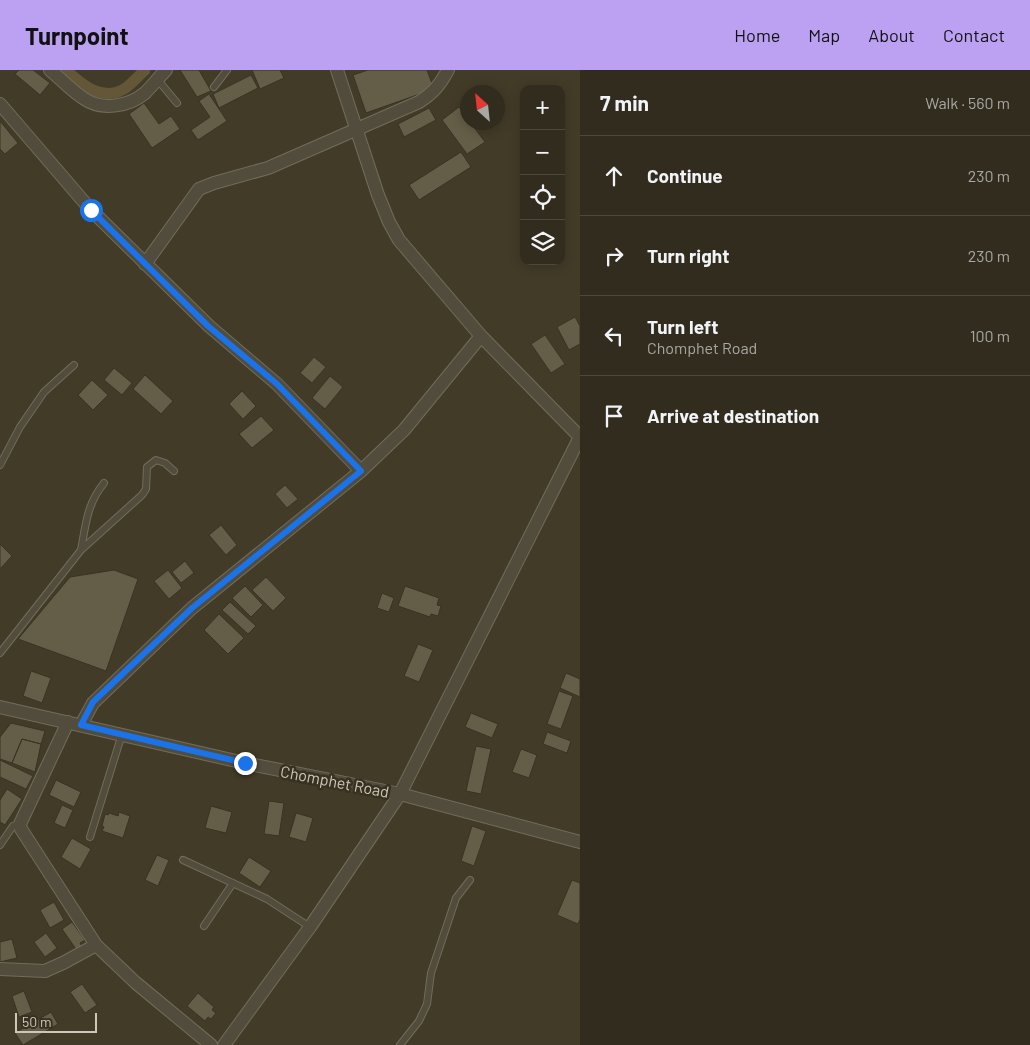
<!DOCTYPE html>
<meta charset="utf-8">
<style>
:root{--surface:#322c1e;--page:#3d382b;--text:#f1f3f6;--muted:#a8a7a4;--line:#4d483c;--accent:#bca0f2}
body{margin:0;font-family:Barlow,sans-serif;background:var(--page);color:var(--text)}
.controls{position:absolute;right:15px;top:15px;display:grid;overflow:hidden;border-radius:10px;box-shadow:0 2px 12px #0003}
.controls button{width:45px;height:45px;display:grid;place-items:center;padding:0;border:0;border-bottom:1px solid var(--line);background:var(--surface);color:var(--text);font:25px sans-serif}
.compass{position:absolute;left:460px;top:15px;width:45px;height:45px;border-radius:50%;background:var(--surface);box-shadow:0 2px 12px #0003;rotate:333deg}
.scale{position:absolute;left:15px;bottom:12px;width:82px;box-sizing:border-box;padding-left:5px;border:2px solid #ccc7b9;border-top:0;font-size:14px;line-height:18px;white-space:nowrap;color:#ccc7b9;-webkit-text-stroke:4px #383121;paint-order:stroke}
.stop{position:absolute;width:15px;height:15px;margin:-11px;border:4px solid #1a73e8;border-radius:50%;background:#fff}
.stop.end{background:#1a73e8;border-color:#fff;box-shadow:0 1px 5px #0008}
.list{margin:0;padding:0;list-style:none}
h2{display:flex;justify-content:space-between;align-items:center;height:65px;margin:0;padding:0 20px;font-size:21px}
h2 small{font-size:16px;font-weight:400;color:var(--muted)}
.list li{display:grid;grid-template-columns:32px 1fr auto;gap:15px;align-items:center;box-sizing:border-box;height:80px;padding:0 20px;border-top:1px solid var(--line)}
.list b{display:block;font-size:19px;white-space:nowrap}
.list p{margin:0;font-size:16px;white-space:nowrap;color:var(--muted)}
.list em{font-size:16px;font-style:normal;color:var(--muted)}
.icon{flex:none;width:28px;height:28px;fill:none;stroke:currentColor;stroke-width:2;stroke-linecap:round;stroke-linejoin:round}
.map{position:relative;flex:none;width:580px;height:975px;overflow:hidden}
header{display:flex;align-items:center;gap:30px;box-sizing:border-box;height:70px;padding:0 25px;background:var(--accent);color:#111}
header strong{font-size:24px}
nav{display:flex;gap:28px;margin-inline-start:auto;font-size:18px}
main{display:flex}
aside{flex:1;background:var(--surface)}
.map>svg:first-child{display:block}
</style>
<header>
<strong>Turnpoint</strong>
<nav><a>Home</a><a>Map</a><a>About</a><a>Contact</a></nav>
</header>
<main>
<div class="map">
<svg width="580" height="975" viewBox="0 0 580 975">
<rect width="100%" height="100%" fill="#423b28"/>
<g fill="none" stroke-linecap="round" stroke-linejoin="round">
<!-- canal -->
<path stroke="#635737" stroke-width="11" d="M66 0C81 14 102 32 124 19 132 14 138 6 145 0"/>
</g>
<!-- building -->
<path fill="#645d47" stroke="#3a3323" d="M19 0H33L50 13 40 25 15 4Z
M180 0H199L211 21 197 27Z
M252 0H280L284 8 260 19Z
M368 0H427L434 19 366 43 353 5Z
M251 5 258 18 219 38 213 24Z
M209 24 227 51 198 70 191 60 210 47 199 31Z
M144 33 159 54 171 46 180 59 152 78 129 44Z
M459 37 468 48V52H470L485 72 467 84 442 50Z
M429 38 436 50 404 67 398 54Z
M0 51 18 73 5 84 0 79Z
M461 82 471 97 419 130 409 115Z
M575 247 580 256V274L569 280 557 257Z
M545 265 565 294 551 303 531 274Z
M314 287 326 297 312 313 300 303Z
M114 298 132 313 122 325 104 310Z
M145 305 173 331 161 344 133 319Z
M330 306 343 317 325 339 312 328Z
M92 310 108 325 93 340 78 325Z
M242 321 256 336 243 349 229 334Z
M261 346 274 360 252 378 239 364Z
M285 415 298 429 287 438 275 424Z
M221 455 237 475 226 485 209 465Z
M0 474 12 486 0 499Z
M185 491 194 503 181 513 172 502Z
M114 500 138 509 106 601 18 569 70 507Z
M168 500 182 518 169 529 154 511Z
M266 507 286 528 273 541 252 520Z
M245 516 263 535 251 547 232 528Z
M405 516 439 528 437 535 441 536 438 546 431 544 430 547 398 536Z
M382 523 394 528 389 542 377 538Z
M230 532 256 556 248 564 222 540Z
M219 544 244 568 228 584 204 560Z
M418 574 433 580 419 612 404 606Z
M31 601 51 608 42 633 23 626Z
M566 603 580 609V627L560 618Z
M559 621 573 626 561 659 547 654Z
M471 643 498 654 492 668 465 657Z
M11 653 45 661 41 674 22 669 12 693 0 689V667Z
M547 662 571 671 567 683 543 674Z
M22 669 41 674 35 702 12 693Z
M476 676 491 679 481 724 466 721Z
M521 679 537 685 529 708 512 702Z
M0 690 33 706 26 719 0 707Z
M56 710 81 722 74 737 49 725Z
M7 719 22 729 5 755 0 752V730Z
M269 731 284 733 279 766 264 764Z
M62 735 73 740 65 758 54 753Z
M211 736 232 742 226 763 205 758Z
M119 742 130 746 123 768 102 761 104 757 102 756 105 744 108 745 109 743 118 746Z
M296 743 313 748 306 772 289 767Z
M472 756 486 761 474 796 461 791Z
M72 768 91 779 80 799 61 787Z
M157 785 169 790 158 816 145 810Z
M249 787 271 801 260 817 239 803Z
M572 810 580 813V849L578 854 557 845Z
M54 832 64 850 50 858 40 840Z
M72 852 85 870 80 873 83 878 78 882 62 859Z
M46 863 57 878 45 887 34 872Z
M12 869 17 888 0 892V872Z
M82 914 97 935 85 943 70 922Z
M24 921 32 942 19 947 12 926Z
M198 923 214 937 212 940 216 943 211 949 208 947 205 951 187 936Z
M51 942 58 954 23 975 15 963Z"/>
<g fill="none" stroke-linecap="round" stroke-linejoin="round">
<defs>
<path id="lane" d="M157 9 177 33
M214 17 227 0
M0 395 20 357 44 322 74 295
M81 480C86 453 87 434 104 413
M0 583 81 480 142 425 146 419 147 397 156 390 165 393 174 401
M90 767 122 664
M0 775 13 756 20 754
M183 790 267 829 310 857
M204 856 233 813
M400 975 419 951 427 934 431 903 456 828 470 810"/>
<path id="street" d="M50 0C61 9 71 20 83 28 101 41 128 37 145 23 152 16 159 7 166 0
M337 0 378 125 389 152 399 170 481 266 580 367
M0 34 91 140 209 256 277 314 361 401
M145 194 199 119 214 113 268 98 419 32C433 23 440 15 448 0
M0 637 245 693 400 724 580 772
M68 652 20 754 21 759 96 875
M81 655 93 633 192 538 361 401 404 360 481 266
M0 899 45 901 63 893 96 875 136 913 211 975
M224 975 310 857 400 724 580 367"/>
</defs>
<!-- lane casing -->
<use href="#lane" stroke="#726c5d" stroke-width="8"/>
<!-- street casing -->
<use href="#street" stroke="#726c5d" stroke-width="14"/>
<!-- lane -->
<use href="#lane" stroke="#524c3c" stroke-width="6"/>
<!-- street -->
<use href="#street" stroke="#524c3c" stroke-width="12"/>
</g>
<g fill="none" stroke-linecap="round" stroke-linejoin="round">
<!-- route -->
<path stroke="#1a73e8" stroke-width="6" d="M91 140 208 256 277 314 361 401 192 538 93 632 81 655 245 693"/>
</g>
<g text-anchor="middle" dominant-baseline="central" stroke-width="5" stroke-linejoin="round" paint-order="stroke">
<!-- street labels -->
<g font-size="16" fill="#ccc7b9" stroke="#383121">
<text transform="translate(335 711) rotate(11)">Chomphet Road</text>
</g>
</g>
</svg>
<div class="controls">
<button>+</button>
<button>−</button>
<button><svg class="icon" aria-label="locate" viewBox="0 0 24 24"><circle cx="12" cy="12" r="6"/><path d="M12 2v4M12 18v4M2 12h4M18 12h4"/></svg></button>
<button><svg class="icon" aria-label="layers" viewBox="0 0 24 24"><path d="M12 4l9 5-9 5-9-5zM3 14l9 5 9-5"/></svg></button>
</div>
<svg class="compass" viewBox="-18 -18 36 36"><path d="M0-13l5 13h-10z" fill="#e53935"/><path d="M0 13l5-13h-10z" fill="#a8a7a4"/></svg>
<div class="scale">50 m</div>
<div class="stop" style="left:91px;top:140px"></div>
<div class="stop end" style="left:245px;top:693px"></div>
</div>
<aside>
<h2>7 min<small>Walk · 560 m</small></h2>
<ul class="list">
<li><svg class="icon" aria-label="ahead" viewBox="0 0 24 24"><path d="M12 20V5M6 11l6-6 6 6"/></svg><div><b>Continue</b></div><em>230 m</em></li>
<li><svg class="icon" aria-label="right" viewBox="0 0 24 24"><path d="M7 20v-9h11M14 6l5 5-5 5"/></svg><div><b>Turn right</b></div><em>230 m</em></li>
<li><svg class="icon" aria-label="left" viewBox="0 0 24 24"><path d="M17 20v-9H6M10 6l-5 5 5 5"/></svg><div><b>Turn left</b><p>Chomphet Road</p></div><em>100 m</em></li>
<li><svg class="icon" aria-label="arrive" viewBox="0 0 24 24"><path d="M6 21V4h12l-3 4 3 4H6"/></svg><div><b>Arrive at destination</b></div></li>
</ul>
</aside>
</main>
